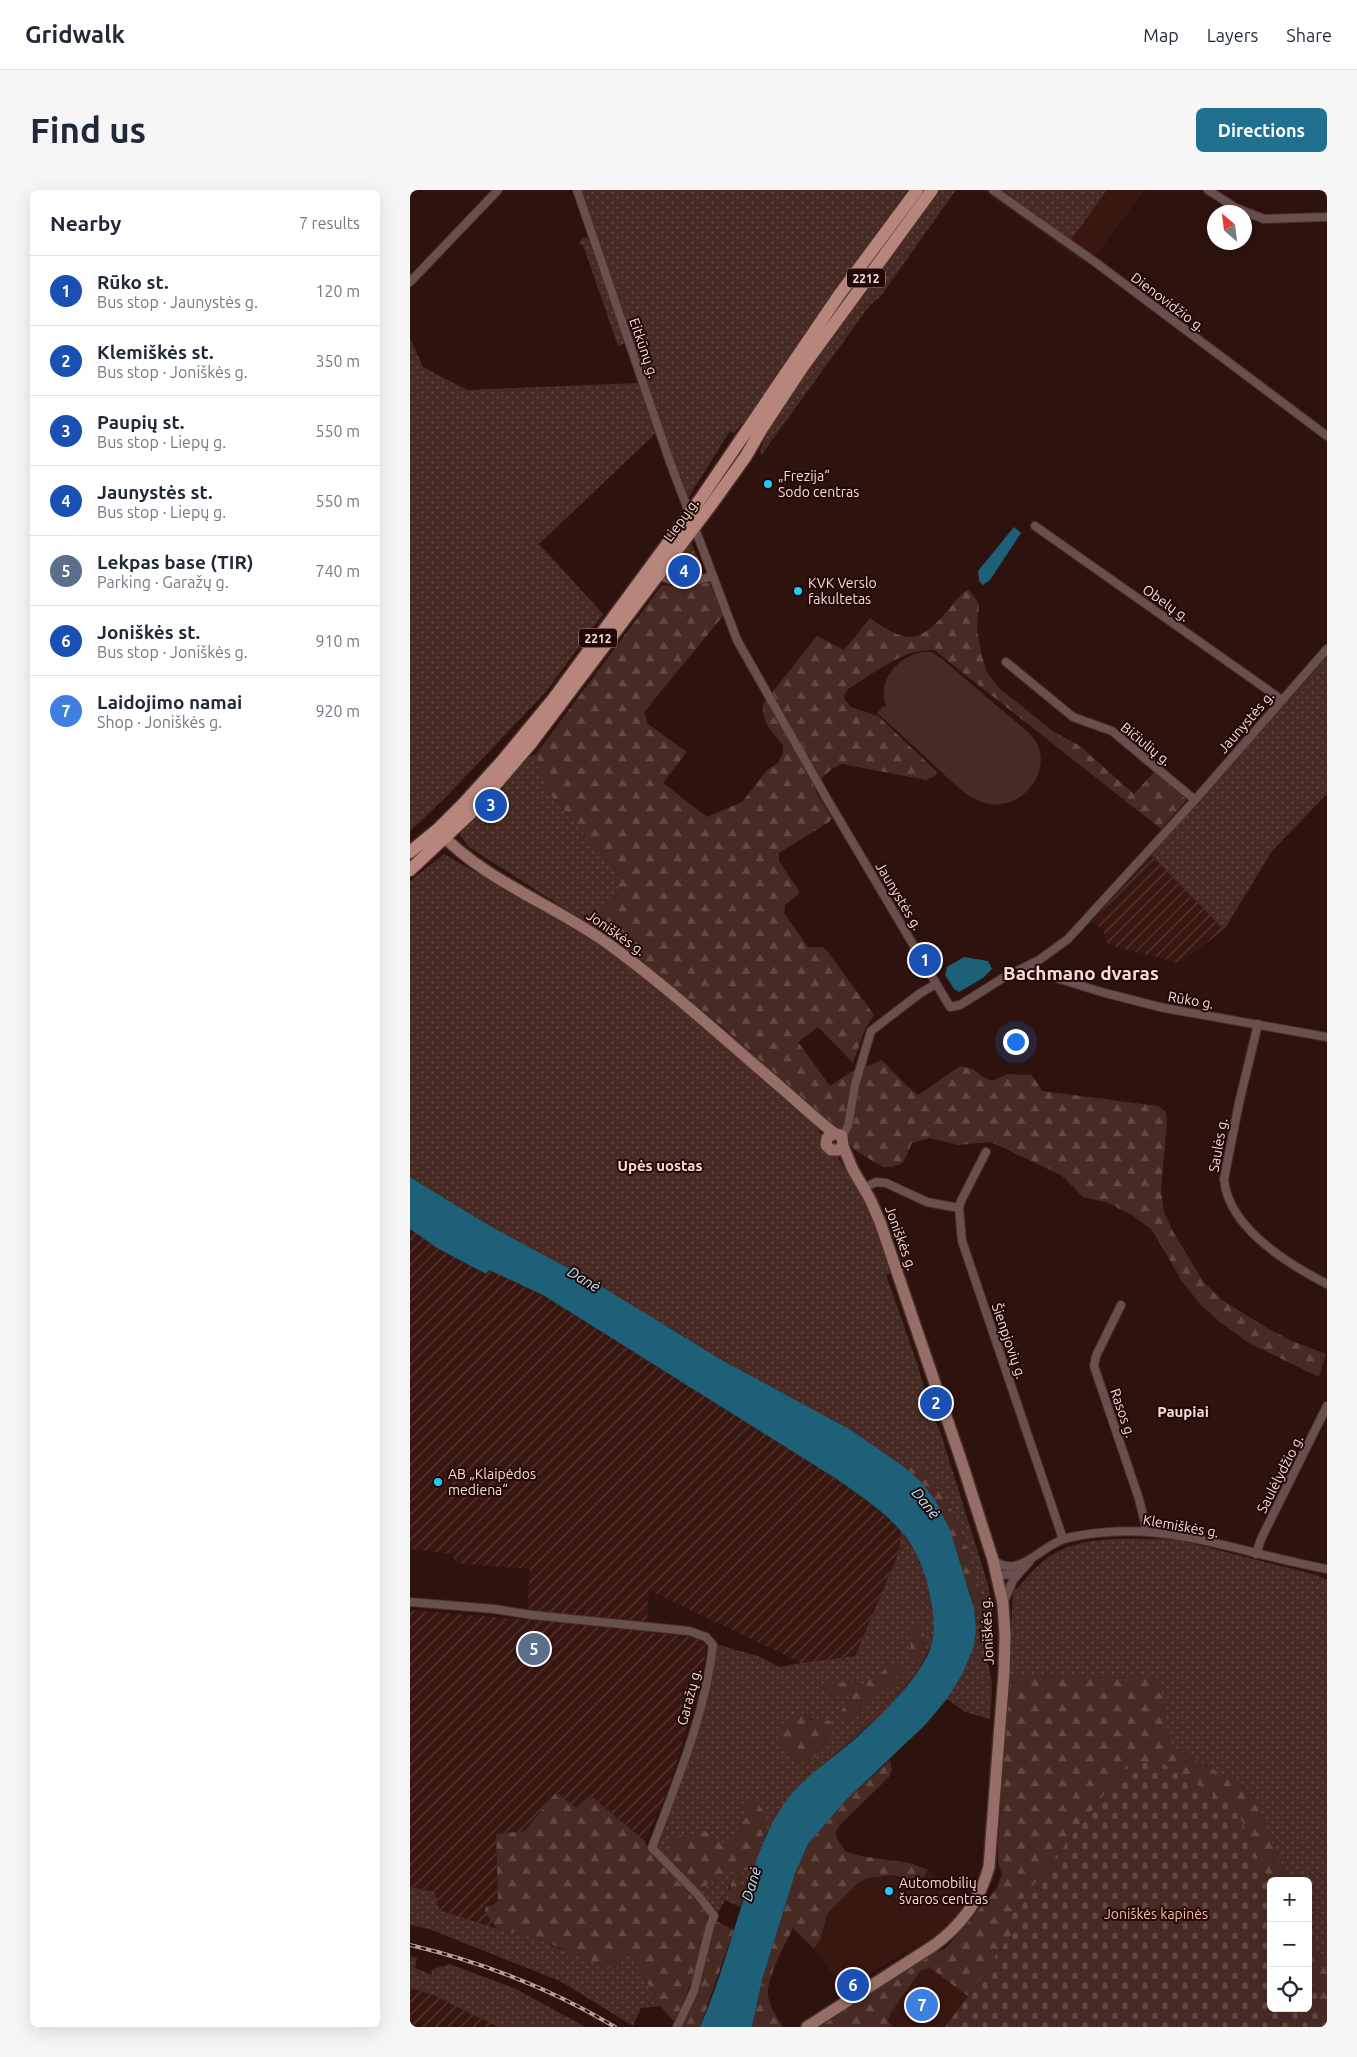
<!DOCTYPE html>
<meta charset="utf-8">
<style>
:root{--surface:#fff;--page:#f6f6f7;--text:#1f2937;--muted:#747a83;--line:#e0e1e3;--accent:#207190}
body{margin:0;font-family:Ubuntu,sans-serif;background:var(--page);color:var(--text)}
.controls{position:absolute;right:15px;bottom:15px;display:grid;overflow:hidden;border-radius:8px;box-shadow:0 5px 20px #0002}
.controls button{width:45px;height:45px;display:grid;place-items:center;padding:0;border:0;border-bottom:1px solid var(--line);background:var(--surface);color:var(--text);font:25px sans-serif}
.compass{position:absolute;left:797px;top:15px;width:45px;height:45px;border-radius:50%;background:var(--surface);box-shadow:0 5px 20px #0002;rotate:332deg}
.you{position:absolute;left:605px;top:851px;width:18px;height:18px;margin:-12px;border:4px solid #fff;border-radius:50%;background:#1a73e8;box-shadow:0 0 0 8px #1a73e833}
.badge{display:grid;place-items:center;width:32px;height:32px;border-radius:50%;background:var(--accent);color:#fff;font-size:16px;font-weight:700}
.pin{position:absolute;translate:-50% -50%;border:2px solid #fff;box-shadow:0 1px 5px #0006}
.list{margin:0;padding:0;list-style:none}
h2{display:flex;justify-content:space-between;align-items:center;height:65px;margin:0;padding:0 20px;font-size:21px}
h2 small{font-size:16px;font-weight:400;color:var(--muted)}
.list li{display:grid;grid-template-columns:32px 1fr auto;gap:15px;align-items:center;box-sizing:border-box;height:70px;padding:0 20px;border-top:1px solid var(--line)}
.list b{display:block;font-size:19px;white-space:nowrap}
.list p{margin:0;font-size:16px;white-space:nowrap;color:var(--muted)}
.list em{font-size:16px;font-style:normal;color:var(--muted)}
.icon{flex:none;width:28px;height:28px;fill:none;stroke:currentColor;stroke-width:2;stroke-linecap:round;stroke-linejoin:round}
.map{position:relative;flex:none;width:917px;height:1837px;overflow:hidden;border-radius:8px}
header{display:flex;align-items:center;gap:30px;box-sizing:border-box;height:70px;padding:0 25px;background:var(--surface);border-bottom:1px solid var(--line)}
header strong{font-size:24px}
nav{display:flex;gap:28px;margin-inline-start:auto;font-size:18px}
.intro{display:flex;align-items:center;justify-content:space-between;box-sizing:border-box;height:120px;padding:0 30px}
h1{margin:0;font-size:35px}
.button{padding:12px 22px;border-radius:8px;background:var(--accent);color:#fff;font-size:18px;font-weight:700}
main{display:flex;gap:30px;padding:0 30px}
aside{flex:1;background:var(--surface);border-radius:8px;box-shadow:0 5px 20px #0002}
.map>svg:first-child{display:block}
</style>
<header>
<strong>Gridwalk</strong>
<nav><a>Map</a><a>Layers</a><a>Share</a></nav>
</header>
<div class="intro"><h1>Find us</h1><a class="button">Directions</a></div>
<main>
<aside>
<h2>Nearby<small>7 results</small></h2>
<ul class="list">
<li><span class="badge" style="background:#1a4fb4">1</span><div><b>Rūko st.</b><p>Bus stop · Jaunystės g.</p></div><em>120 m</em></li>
<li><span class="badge" style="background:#1a4fb4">2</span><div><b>Klemiškės st.</b><p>Bus stop · Joniškės g.</p></div><em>350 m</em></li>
<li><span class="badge" style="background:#1a4fb4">3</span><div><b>Paupių st.</b><p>Bus stop · Liepų g.</p></div><em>550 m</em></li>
<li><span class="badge" style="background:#1a4fb4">4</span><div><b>Jaunystės st.</b><p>Bus stop · Liepų g.</p></div><em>550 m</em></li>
<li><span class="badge" style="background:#5c6f8a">5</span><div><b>Lekpas base (TIR)</b><p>Parking · Garažų g.</p></div><em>740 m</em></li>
<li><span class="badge" style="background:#1a4fb4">6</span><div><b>Joniškės st.</b><p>Bus stop · Joniškės g.</p></div><em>910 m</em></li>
<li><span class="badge" style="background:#3f7fe0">7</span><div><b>Laidojimo namai</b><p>Shop · Joniškės g.</p></div><em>920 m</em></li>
</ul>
</aside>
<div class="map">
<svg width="917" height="1837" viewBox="0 0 917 1837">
<defs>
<pattern id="industrial-furrows" width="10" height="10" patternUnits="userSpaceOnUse" patternTransform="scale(1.25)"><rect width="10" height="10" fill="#391711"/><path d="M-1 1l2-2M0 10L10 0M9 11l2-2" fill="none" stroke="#563833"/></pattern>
<pattern id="grass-dots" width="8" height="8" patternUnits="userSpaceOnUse" patternTransform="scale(1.25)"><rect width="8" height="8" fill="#482a24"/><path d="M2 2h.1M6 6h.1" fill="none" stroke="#634843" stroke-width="1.8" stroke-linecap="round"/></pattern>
<pattern id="forest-firs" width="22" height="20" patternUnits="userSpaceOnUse" patternTransform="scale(1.25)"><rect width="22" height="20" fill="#482a24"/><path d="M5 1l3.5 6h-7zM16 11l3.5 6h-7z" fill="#634843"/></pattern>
<pattern id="cemetery-stones" width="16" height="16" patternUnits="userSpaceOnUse" patternTransform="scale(1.25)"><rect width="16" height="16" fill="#482a24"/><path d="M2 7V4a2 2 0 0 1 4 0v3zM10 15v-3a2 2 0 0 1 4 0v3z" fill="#634843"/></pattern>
</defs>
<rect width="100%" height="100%" fill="#2e120e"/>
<!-- built -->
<path fill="#391711" d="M572 0H735L678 76Z
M518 1680 557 1713 536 1739 525 1747 494 1763 458 1785H454L440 1793 434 1800 404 1759 411 1748 417 1724 448 1693 458 1688 483 1685 507 1695Z
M516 1777 520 1778 558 1806 535 1837H484L478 1831 480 1824 511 1780Z"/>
<!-- industrial -->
<path fill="url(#industrial-furrows)" d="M741 665 814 740 769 773 698 755 693 740 682 732Z
M0 1039 27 1058 75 1084 79 1080 133 1105 425 1288 464 1316 491 1341 489 1362 445 1466 391 1473 239 1400 237 1431 122 1423 117 1416 120 1379 44 1373V1364L0 1359Z
M0 1420 176 1435 283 1447 291 1449 297 1458 284 1514 258 1600 235 1651 180 1605 166 1618 146 1602 115 1641 86 1644 88 1716 75 1723 88 1739 28 1720 25 1702 0 1697Z
M0 1798 21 1804 88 1837H0Z"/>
<!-- grass -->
<path fill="url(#grass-dots)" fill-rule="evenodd" d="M171 0H499L349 214 324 243 320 241 278 308 252 240Z
M527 0H546L470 107 460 115 352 264 350 261 357 243 355 241Z
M592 0H697L661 50Z
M172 48H177L180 53 215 153 208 156 173 55 169 54Z
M0 148 13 177 57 200 229 193 246 243 129 354 193 424 135 503 34 609 0 641Z
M278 353H281L292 376 289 380C279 380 269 383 264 373Z
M917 467V604L862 661 814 740 741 665Z
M126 564 139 603 207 681 209 700 203 712 187 721 177 733 59 657 50 646C51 635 78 616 87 607 99 593 108 569 126 564Z
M34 664 196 758 314 853 390 921 407 938 452 1002 460 1019 484 1082 476 1085 506 1170 521 1221 530 1241 577 1391 582 1416 581 1456 576 1470C585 1489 581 1509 580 1529L555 1522 537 1509 552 1485 566 1439 564 1423 572 1409 557 1359 541 1319 514 1281 493 1276 441 1240 310 1169 186 1093 80 1036 0 987V691Z
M491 1341 504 1360 514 1382 521 1409 524 1433 522 1454 508 1481 482 1514 444 1549 409 1578 356 1644 330 1717 315 1710 308 1723 246 1657 300 1497 305 1469 306 1454 351 1467 369 1477 391 1473 445 1466 489 1362ZM500 1449 515 1452 508 1469 498 1462 501 1457ZM487 1473 494 1481 451 1514 448 1523 436 1502 424 1508 421 1503 409 1497C423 1491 439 1492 455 1494 459 1488 464 1489 469 1485 476 1480 478 1475 487 1473ZM391 1523 423 1541 402 1569 385 1573 378 1562ZM336 1610 358 1631 329 1690 334 1705 318 1699 324 1684 323 1680 304 1689 294 1698 265 1674 263 1662 291 1639 299 1643 316 1656 325 1651 328 1637 338 1625Z
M765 1349 906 1385 917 1390V1782L898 1738V1691H878L840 1600 760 1555 749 1488 599 1486 603 1403 605 1398 607 1399C619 1385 630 1371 647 1362 681 1344 728 1350 765 1349Z
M0 1697 25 1702 29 1720 88 1739 126 1748 149 1759 210 1766 221 1763 250 1816 231 1818 223 1836 150 1791 19 1739 0 1735Z
M0 1766 7 1768 5 1778 22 1785 21 1780 39 1774 104 1798 176 1837H88L21 1804 0 1798Z"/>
<!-- forest -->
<path fill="url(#forest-firs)" d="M299 391 313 426 234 522 238 534 277 562 253 593 297 627 332 612 357 580 368 573 373 563V555C362 542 351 532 353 514L407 446 434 460 460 428C497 455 510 454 540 418 546 410 550 403 559 400L569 414 567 440 572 466 577 482 588 497 644 542 670 556 724 604 744 582 776 609 775 612 751 639 524 460C493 458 463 484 438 499L434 506 435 510 441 517 468 526 527 582 524 587 516 590 432 574C419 579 413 586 405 598L407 604 422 628 419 632 369 663V671L389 701 388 705 375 715 374 723 398 757H413L418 762 464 825 455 839 443 873 408 837 388 852 420 896 439 883 472 870 496 895 508 905 550 876 563 879 573 887 582 891 598 884 622 885 632 901 748 916 756 922 757 932 751 1001 754 1022 762 1040 793 1091 812 1110 859 1139 882 1151 916 1164 909 1187 839 1153 811 1133 791 1115 773 1093 742 1040 722 1025 696 1012 673 1007 651 985 581 952 548 955 520 948 502 953 493 973 482 977H473L446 961 380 897 313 837 215 758 177 733 187 721 203 712 209 700 207 681 139 603 126 564 252 395C269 397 283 396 299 391Z
M493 1276 514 1280 541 1319 557 1359 572 1409 564 1423C563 1409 557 1395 553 1382 539 1336 530 1308 493 1276Z
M506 1436 513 1441 515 1452 508 1469 502 1472 498 1461 501 1457 496 1440Z
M487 1473 494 1481 475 1501 451 1514 448 1523 440 1531H432L429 1524 434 1517 442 1513 436 1502 424 1508 421 1503 409 1496C418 1490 443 1493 455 1494L459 1489V1484L469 1485 480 1474Z
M599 1486 749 1488 760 1555 840 1600 878 1691H861V1698L826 1618 721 1570 597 1729 608 1737 584 1767 589 1771 573 1791 570 1790 558 1806 520 1778 511 1780 480 1824 478 1831 484 1837H406L521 1764 535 1759 587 1698 592 1684 588 1672V1657Z
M391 1523 404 1531 412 1527 421 1532 423 1541 408 1561 407 1565 402 1569 385 1573 378 1562 370 1557 373 1536Z
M480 1570 482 1580 479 1587 431 1634 426 1641V1647L436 1662 451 1666 500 1673 518 1680 507 1696 494 1688 483 1685 458 1688 448 1693 417 1724 411 1748 404 1759 383 1738C375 1755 357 1786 358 1805 359 1816 367 1828 373 1837H342L352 1790 386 1681 398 1654 436 1610Z
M146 1602 166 1618 180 1605 235 1651 237 1657 298 1724 286 1780 265 1832 250 1816 221 1763 210 1766 207 1779 195 1777 126 1748 88 1739 75 1723 76 1716 88 1715 86 1644 115 1641Z
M345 1607 358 1631 341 1679 334 1680 329 1690 334 1705 327 1713 318 1709C318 1699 324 1690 323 1681L304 1689 294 1698 289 1699 265 1674 259 1652 272 1644 279 1648 291 1639 299 1643 316 1656 325 1651 328 1637 338 1625 336 1610Z
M306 1731 324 1740 290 1837H272L294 1782Z
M898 1738 917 1782V1829L898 1785Z"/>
<!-- cemetery -->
<path fill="url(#cemetery-stones)" d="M721 1570 753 1574 826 1618 861 1698V1818H898V1785L917 1829V1837H535L571 1789 573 1791 589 1771 584 1767 608 1737 597 1729Z"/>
<!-- pitch -->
<path fill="#482a24" d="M511 462H522L532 469 619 543C651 574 612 627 572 612 554 606 540 589 526 577 507 559 487 541 467 523L473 516 476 517C467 490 486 469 511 462Z"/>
<!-- water -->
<path fill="#1e6077" d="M604 337 611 343 580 390 573 395 569 391 568 381Z
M554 767 578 771 582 779 573 788 549 802 544 799 535 785 537 777Z
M0 987 80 1036 186 1093 310 1169 441 1240 493 1276 511 1292 525 1310 540 1340 564 1418 566 1439 564 1456 552 1485 537 1509 515 1535 436 1610 398 1654 386 1681 352 1790 342 1837H290C311 1790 324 1736 341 1687 349 1661 358 1638 373 1615 389 1591 423 1568 445 1549 469 1527 514 1485 522 1453 526 1433 522 1412 517 1393 512 1374 503 1354 490 1340 471 1319 448 1304 425 1288L133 1105 79 1080 76 1084 27 1058 0 1039Z"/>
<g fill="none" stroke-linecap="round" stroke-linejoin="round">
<defs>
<path id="street" d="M167 0 260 272 327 450 417 609 540 817 550 815 593 788 629 770 658 749 785 610 917 459
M583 0 685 72 917 246
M798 0 826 18 854 29 917 27
M0 92 88 0
M625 336 872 510
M249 385C264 394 286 392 302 386
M596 472 663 527 702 541 785 610
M614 778 695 803 754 818 917 847
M848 834 829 913 814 989C818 1037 878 1074 917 1094
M432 946 438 936 445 895 461 841 509 804 526 794
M576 962 551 1011 549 1018 552 1051 653 1349
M454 998 466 992 476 993 517 1012 549 1018
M711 1115 686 1166 684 1176 729 1309 737 1341
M846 1364 851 1349 917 1216
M583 1370C609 1390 629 1357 654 1349 668 1345 684 1343 699 1342 770 1336 847 1367 917 1379
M587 1385 608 1384
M0 1412 84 1419 122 1425 279 1441 296 1447 303 1455C295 1526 266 1593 242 1658L288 1705 304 1726 300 1736 284 1801 267 1837
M593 1414 603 1390 619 1372"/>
<path id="secondary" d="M28 641C77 693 148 716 204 758 261 800 313 848 367 894 386 910 404 928 424 943
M397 1837 523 1756C551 1736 570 1710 579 1677L594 1483 595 1445 593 1414 583 1370 552 1273 470 1032 460 1009 443 980 433 956 432 946 424 943 417 948 416 955 421 960H428L433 956"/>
<path id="primary" d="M0 662 27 640 55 612 93 570 144 508 291 308 429 105 507 0
M0 680 65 619 122 552 301 315 336 266 351 240 392 178 522 0"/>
</defs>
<!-- street casing -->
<use href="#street" stroke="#492e2a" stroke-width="10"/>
<!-- secondary casing -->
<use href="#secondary" stroke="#492e2a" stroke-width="14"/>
<!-- primary casing -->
<use href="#primary" stroke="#492e2a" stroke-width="15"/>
<!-- street -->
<use href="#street" stroke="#68504c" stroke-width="8"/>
<!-- secondary -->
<use href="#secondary" stroke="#946e67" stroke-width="11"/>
<!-- primary -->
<use href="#primary" stroke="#b6857b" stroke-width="12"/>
<defs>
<path id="rail" d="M0 1755C71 1772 142 1799 205 1837"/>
</defs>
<!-- rail casing -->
<use href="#rail" stroke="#b7a09c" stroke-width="4"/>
<!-- rail -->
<use href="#rail" stroke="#230905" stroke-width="2" stroke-dasharray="5.5" stroke-linecap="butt"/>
</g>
<!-- markers -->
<g fill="#21c9fd" stroke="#230905" stroke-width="2">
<circle cx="358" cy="294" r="5"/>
<circle cx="388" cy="401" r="5"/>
<circle cx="28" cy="1292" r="5"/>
<circle cx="479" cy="1701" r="5"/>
</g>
<g text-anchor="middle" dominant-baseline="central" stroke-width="4" stroke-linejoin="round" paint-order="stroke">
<!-- shield labels -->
<g fill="#230905" stroke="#b49d99" stroke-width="1">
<rect x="437" y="78.5" width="38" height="19" rx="4"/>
<rect x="169" y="438.5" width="38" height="19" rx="4"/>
</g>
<g font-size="12" font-weight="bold" fill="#f2ddd9">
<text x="456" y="88">2212</text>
<text x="188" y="448">2212</text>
</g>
<!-- street labels -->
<g font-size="14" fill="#f2ddd9" stroke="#230905">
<text transform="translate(758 112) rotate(37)">Dienovidžio g.</text>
<text transform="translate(234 158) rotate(71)">Eitkūnų g.</text>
<text transform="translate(271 330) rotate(-54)">Liepų g.</text>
<text transform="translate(756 413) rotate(35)">Obelų g.</text>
<text transform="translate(836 532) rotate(-49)">Jaunystės g.</text>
<text transform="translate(736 554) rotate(39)">Bičiulių g.</text>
<text transform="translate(489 706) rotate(59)">Jaunystės g.</text>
<text transform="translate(206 743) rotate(35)">Joniškės g.</text>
<text transform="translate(781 810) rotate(10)">Rūko g.</text>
<text transform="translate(808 955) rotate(-80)">Saulės g.</text>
<text transform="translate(491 1048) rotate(70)">Joniškės g.</text>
<text transform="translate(599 1151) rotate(71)">Šienpjovių g.</text>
<text transform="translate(713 1223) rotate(71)">Rasos g.</text>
<text transform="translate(870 1284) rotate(-63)">Saulėlydžio g.</text>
<text transform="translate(771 1336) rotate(10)">Klemiškės g.</text>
<text transform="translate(577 1441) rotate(-93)">Joniškės g.</text>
<text transform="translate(279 1507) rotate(-75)">Garažų g.</text>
</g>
<!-- poi labels -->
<g font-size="14" fill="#f2ddd9" stroke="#230905" text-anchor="start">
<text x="368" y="286">„Frezija“<tspan x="368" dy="16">Sodo centras</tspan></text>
<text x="398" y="393">KVK Verslo<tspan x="398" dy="16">fakultetas</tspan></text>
<text x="38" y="1284">AB „Klaipėdos<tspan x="38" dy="16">mediena“</tspan></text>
<text x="489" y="1693">Automobilių<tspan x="489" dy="16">švaros centras</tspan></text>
</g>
<!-- park labels -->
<g font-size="14" fill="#fcb7aa" stroke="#230905">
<text x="746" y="1724">Joniškės kapinės</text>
</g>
<!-- neighbourhood labels -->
<g font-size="15" font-weight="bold" fill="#f2ddd9" stroke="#230905">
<text x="250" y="975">Upės uostas</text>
<text x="773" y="1221">Paupiai</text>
</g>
<!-- water labels -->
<g font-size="15" font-style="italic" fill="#b1e6fd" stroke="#230905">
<text transform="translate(174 1089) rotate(31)">Danė</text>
<text transform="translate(516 1313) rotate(51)">Danė</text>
<text transform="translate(341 1694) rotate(-73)">Danė</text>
</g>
<!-- district labels -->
<g font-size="19" font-weight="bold" fill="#f2ddd9" stroke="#230905">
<text x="671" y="783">Bachmano dvaras</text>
</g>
</g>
</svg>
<div class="controls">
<button>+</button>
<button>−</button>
<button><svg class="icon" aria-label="locate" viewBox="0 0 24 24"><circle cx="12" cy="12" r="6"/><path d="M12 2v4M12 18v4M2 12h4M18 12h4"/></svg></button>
</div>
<svg class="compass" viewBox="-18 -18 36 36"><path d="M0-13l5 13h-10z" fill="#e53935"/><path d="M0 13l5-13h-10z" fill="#747a83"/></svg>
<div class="you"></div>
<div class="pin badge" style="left:515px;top:770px;background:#1a4fb4">1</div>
<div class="pin badge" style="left:526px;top:1213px;background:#1a4fb4">2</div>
<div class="pin badge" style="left:81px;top:615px;background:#1a4fb4">3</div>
<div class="pin badge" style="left:274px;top:381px;background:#1a4fb4">4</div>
<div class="pin badge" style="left:124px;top:1459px;background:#5c6f8a">5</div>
<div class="pin badge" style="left:443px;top:1795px;background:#1a4fb4">6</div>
<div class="pin badge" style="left:512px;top:1815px;background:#3f7fe0">7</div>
</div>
</main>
